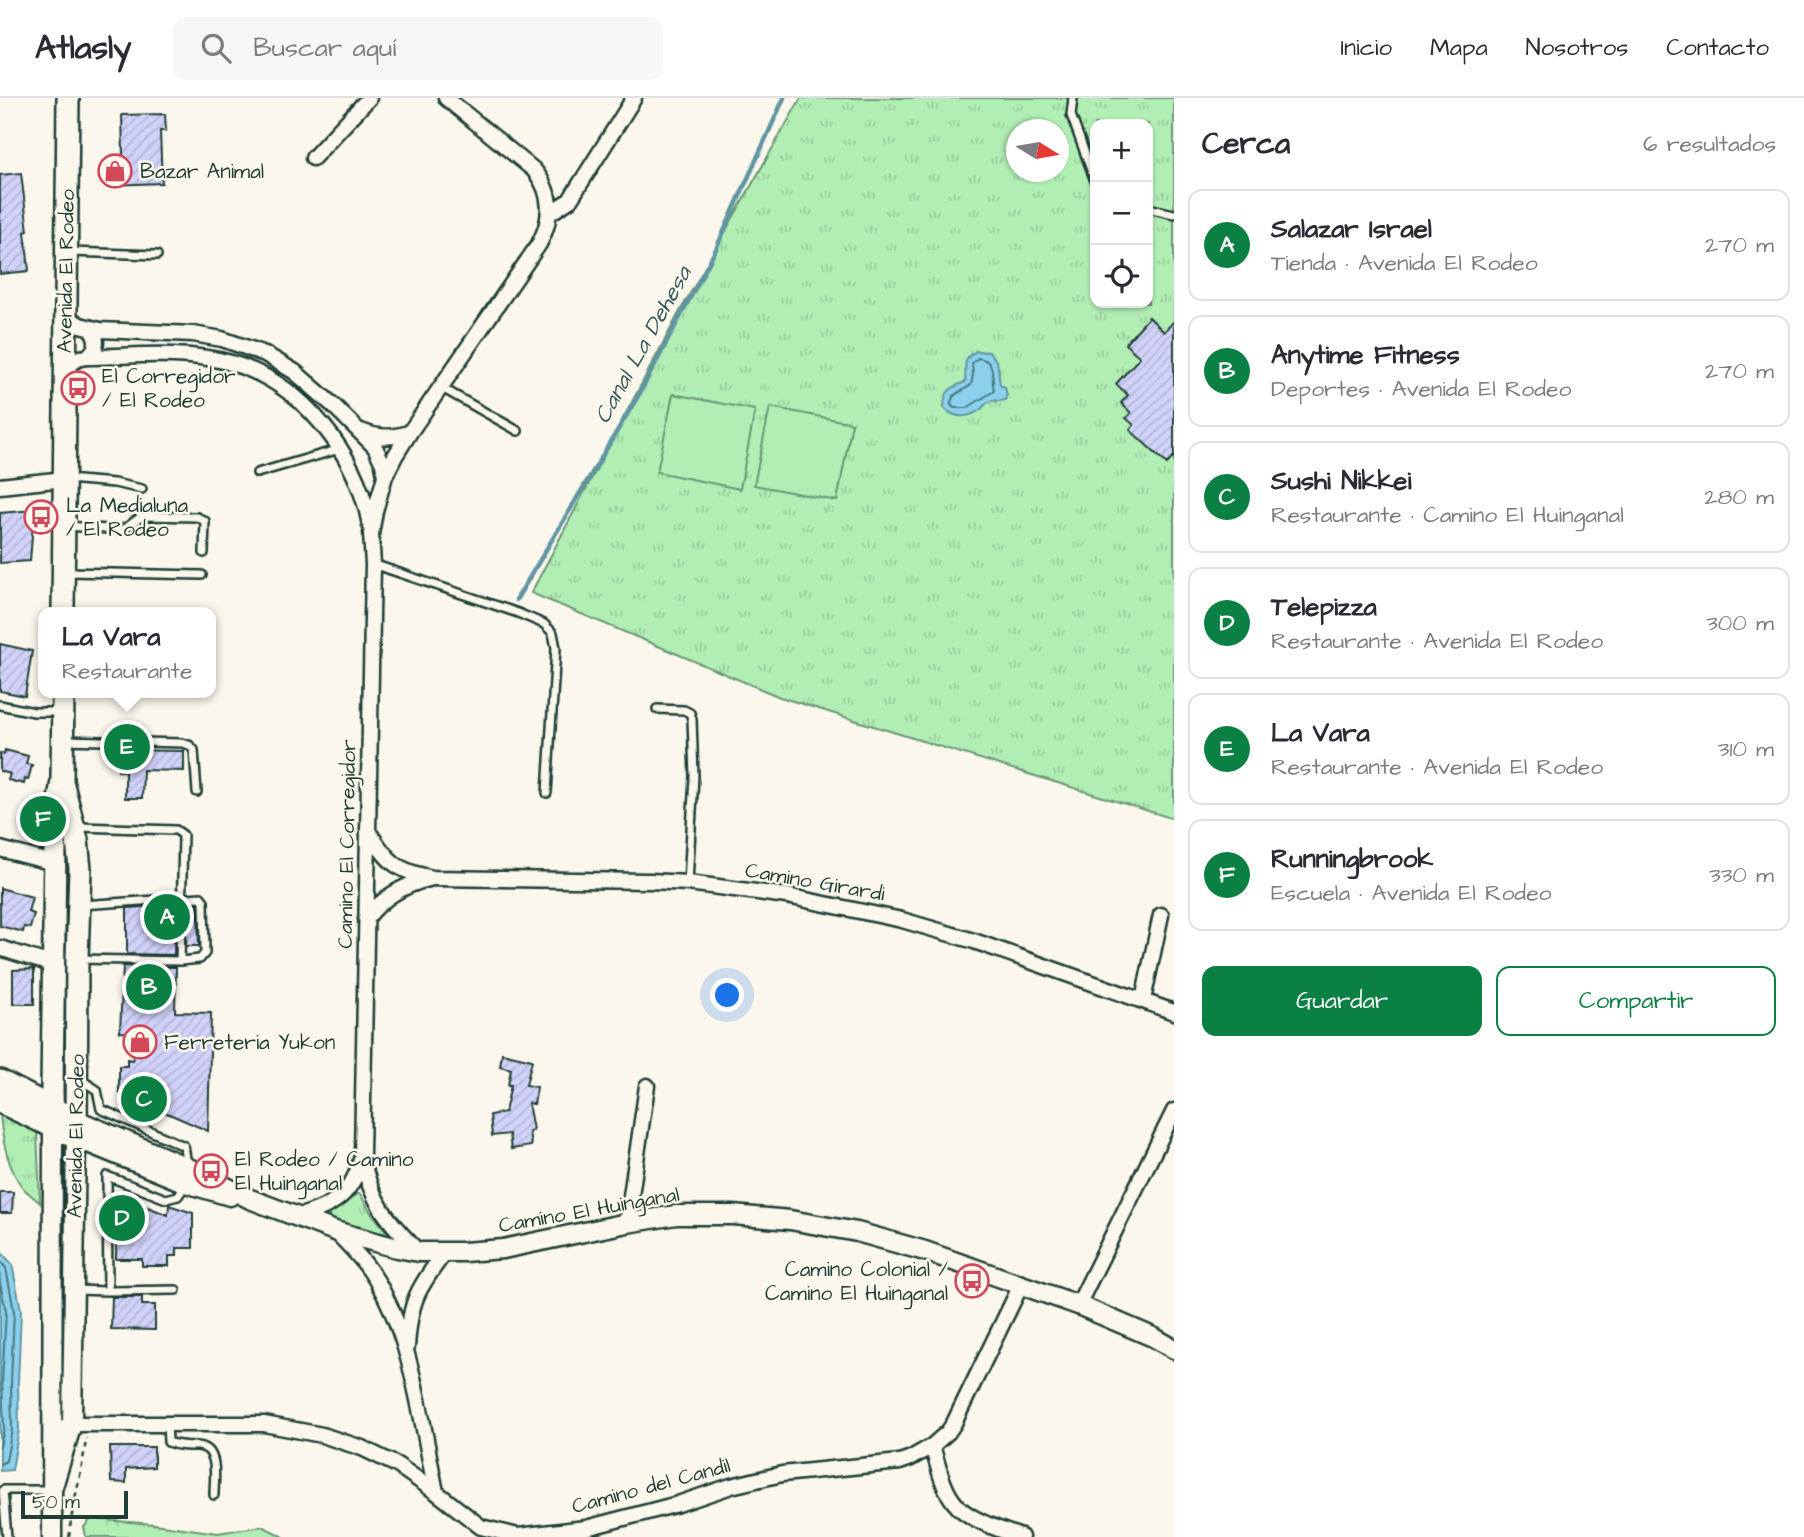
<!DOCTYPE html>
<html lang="es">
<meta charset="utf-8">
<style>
:root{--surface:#fff;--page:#f7f7f7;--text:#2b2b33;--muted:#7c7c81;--line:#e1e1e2;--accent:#0b8043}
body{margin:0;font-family:"Architects Daughter",sans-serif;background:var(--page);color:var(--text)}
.controls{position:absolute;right:21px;top:21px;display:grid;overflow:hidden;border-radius:14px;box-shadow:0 2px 5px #0004}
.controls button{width:63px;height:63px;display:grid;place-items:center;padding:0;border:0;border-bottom:2px solid var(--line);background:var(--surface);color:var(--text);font:35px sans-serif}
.compass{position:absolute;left:1006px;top:21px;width:63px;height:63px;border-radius:50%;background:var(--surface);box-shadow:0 2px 5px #0004;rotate:101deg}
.scale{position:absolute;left:21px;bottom:18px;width:107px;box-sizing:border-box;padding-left:7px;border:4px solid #1f3d34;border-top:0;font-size:19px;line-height:24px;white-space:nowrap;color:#1f3d34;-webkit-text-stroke:5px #fbf7ec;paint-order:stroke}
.you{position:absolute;left:728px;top:898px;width:24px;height:24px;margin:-18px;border:5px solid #fff;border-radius:50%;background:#1a73e8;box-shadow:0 0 0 10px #1a73e833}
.badge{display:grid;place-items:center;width:46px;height:46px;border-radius:50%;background:var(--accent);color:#fff;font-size:23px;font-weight:700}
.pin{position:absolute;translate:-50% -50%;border:4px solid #fff;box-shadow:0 2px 7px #0006}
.popup{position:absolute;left:38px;top:509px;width:178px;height:91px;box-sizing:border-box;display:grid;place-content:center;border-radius:14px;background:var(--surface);filter:drop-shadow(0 2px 5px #0005);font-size:23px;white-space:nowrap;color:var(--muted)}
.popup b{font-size:26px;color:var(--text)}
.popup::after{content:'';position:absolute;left:50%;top:100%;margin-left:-14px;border:14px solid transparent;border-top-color:var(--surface)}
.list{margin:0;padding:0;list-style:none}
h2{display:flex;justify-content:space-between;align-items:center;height:91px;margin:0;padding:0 28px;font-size:30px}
h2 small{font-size:23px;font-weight:400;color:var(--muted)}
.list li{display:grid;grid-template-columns:46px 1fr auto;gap:21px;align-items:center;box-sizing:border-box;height:112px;margin:0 14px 14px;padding:0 14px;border:2px solid var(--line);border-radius:14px}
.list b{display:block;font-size:26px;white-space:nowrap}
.list p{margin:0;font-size:23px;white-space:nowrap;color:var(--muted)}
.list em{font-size:23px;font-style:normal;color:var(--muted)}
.actions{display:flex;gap:14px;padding:21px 28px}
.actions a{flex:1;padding:16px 0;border:2px solid var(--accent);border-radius:14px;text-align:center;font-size:24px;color:var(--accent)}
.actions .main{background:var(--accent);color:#fff}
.icon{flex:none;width:38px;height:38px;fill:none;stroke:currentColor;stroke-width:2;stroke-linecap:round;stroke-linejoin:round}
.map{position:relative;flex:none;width:1174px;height:1439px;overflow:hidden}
header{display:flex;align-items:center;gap:42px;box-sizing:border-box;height:98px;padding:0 35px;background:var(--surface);border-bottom:2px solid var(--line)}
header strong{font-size:33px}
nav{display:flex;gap:38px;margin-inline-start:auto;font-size:24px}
.search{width:490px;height:63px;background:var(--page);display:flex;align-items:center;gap:18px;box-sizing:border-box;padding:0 24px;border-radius:14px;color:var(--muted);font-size:26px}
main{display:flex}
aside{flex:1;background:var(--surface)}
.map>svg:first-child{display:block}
</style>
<header>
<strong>Atlasly</strong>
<div class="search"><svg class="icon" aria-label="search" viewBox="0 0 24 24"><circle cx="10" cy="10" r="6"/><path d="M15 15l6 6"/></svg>Buscar aquí</div>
<nav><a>Inicio</a><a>Mapa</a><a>Nosotros</a><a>Contacto</a></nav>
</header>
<main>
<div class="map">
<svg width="1174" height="1439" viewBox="0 0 1174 1439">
<defs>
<pattern id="grass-tufts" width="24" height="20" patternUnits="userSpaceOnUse" patternTransform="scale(1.75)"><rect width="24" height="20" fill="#b1eeb4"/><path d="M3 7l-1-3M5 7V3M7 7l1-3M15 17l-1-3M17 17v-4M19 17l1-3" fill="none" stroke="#98cd9b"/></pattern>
<pattern id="forest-crowns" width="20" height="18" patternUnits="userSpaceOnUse" patternTransform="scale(1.75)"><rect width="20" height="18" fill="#b1eeb4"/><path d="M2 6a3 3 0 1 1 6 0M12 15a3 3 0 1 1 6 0" fill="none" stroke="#98cd9b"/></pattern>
<pattern id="building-hatch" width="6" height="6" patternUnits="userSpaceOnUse" patternTransform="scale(1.75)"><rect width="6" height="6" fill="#d1d2fa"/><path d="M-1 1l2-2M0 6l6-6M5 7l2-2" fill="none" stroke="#b3b5d7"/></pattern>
</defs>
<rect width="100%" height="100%" fill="#fbf7ec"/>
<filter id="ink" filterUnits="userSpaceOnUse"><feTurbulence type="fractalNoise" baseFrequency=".0143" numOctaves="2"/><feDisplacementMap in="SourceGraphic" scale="14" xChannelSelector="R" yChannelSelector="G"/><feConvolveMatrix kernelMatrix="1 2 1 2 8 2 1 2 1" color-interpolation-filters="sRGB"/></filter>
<g filter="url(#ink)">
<!-- grass -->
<path fill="url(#grass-tufts)" stroke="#689674" stroke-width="2" fill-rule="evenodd" d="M801 0H1174V721L780 599 531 495 679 215ZM1095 26H1148V205H1095ZM1016 32H1058V74H1016Z
M0 1016 37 1033 40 1105C35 1100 28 1095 23 1090 7 1069 2 1042 0 1016Z
M358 1096H360L370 1113 387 1134 386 1137 384 1138 329 1122 327 1120C331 1115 352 1099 358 1096Z"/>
<!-- forest -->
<path fill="url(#forest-crowns)" stroke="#689674" stroke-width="2" d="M91 1421 154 1426 218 1435 262 1428 284 1439H86L84 1429Z"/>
<!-- pitch -->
<path fill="#b1eeb4" stroke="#689674" stroke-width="2" d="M673 296 755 312 740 391 657 374Z
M770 309 852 325 837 403 754 387Z"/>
<!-- water -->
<path fill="#8bd0ec" stroke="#6095a2" stroke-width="2" d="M977 253 989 254C1002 267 997 271 1000 287L1005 289 1007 297 1005 302C999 304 993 301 989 304 985 305 984 309 980 312 968 320 955 321 944 310 944 293 950 290 965 284 967 269 960 260 977 253Z
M0 1153 12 1166 21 1212 18 1284 19 1331 12 1372 0 1373Z"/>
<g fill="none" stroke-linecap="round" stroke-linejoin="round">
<!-- shore -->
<path stroke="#4a787e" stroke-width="2" d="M978 260C997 262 991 280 994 293L967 310H954L951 307C951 294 963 294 971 287L973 277 972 265Z
M0 1163 6 1170 14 1213 11 1284 12 1331 6 1363 0 1366
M0 1185 6 1213 2 1284 4 1330 0 1349"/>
<!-- stream -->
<path stroke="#6095a2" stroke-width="4.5" d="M516 502 641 293 716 151 784 0"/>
</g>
<!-- building -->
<path fill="url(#building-hatch)" stroke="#1f3d34" stroke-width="2" d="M165 16 166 33H160L162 85 111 87V58H123L122 17Z
M21 75 28 133 25 134 29 173 0 176V77Z
M1149 219 1164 234 1174 223V358L1167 366 1130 332 1134 327 1126 320 1131 315 1121 305 1128 297 1116 286 1140 259 1125 246Z
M34 412 30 463 0 465V415Z
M0 546 32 553 25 598 0 593Z
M5 652 28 658 26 666 32 667 28 682 25 681 24 686 8 682 10 676 0 673V655L4 656Z
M119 652 184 653V673L143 672 142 700H125V673H118Z
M0 790 32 799 28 814 34 816 30 830 24 829 23 834 0 828Z
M198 805 199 848H186L187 806Z
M175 807 174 857 127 856V810Z
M123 868 176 869 175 914 211 915 208 1033 119 994V968H127V961L133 962 134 935 120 934Z
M34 871V906H13V872Z
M502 955 532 962 526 987 537 989 534 1006 528 1005 533 1032 529 1033 531 1048 511 1051 509 1036 492 1038 490 1017 505 1014 511 987H508L511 971 500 968Z
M0 1094H13L12 1115H0Z
M117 1097 168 1117 169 1107 193 1115V1150H177V1158H169V1168H142V1161H116Z
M112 1199H142V1207H155V1232L111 1231Z
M110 1349H154V1369L126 1371V1385L111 1384Z"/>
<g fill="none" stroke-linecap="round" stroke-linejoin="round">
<defs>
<path id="service" d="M1073 0 1071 17 1095 83
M1148 110 1174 116
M70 154 157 157
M442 290 518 333
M257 375 340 351
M67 381 114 385 142 391
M68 428 120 432C131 429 134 422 143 418L197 419 205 423 204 455
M373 466 518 515 544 526 553 535 556 550 547 695
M68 474 202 477
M0 607 34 614H62
M657 611 684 612 690 615 692 621 694 678 688 785
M63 642 182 645 189 647 194 652 197 694
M81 807 201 799 204 803 205 855 200 861 180 863
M78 861 180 863 183 737 176 732 78 729
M80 981 97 992 101 1011 184 1048 187 1066
M75 1192 108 1193 107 1078 166 1101 178 1098 186 1086
M108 1193 176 1192
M167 1326 168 1344C177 1348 187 1348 197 1348 220 1349 214 1380 214 1397
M7 1439 3 1392H52"/>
<path id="minor" d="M313 60 369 0
M550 115 570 102 634 0
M65 218 80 227 100 232 193 236 222 241 265 256 295 274 334 308 375 349 383 366 385 378 375 413 371 436 373 466 362 1057C354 1096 333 1109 296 1119
M87 259C98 251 99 239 89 230
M64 269 80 260 87 259C134 258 185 252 231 265 303 285 357 356 370 427
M361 333C378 340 393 341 410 334
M385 378 395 358 410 334 539 146C553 120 553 95 534 72L446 0
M0 388 64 381
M368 733C389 764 395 773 433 780L650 783 688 785 787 798 902 822 974 843 1174 914
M0 751 54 765
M366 821C382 800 403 787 429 781
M0 850 54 867
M1143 902 1161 817
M363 1062C370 1102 390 1126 419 1154
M627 1125 647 988
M335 1133C348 1146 361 1159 371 1174 411 1232 422 1326 436 1394
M1078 1207 1174 1013
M407 1249C410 1203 417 1191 445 1154
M62 1330 72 1326H264L322 1337 362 1350 397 1367 436 1394 481 1429 518 1438 586 1430 678 1406 731 1388 782 1376 900 1364 911 1360 932 1348 948 1334 954 1325 1021 1187
M932 1348C938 1366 942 1389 954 1404 966 1421 1001 1432 1021 1439"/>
<path id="tertiary" d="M77 1022 187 1069 250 1101 335 1133 397 1150 419 1154H464L503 1151 627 1125 676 1117H733L790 1122 857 1134 925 1153 1078 1207 1153 1239 1174 1251
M52 1392 72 1326 76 1040 186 1085 230 1098
M52 1439 53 1030"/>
<path id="secondary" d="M63 514 68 0
M0 983 62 1015
M0 1004 76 1040 77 861 80 771 77 742 62 683
M53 1030 52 993 55 747 58 707 62 683 63 595"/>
</defs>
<!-- service casing -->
<use href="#service" stroke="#1f3d34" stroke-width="12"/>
<!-- minor casing -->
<use href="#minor" stroke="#1f3d34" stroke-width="19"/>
<!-- tertiary casing -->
<use href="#tertiary" stroke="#1f3d34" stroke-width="23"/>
<!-- secondary casing -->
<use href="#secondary" stroke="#1f3d34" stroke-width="26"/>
<!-- path -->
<path stroke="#1f3d34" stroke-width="2.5" stroke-dasharray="5 5" stroke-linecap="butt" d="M69 1439C72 1405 83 1373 86 1340"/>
<!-- service -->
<use href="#service" stroke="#fbf7ec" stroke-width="7"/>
<!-- minor -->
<use href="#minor" stroke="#fbf7ec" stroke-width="14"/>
<!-- tertiary -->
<use href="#tertiary" stroke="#fbf7ec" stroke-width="18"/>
<!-- secondary -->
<use href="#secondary" stroke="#fbf7ec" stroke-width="21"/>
</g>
</g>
<!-- icons -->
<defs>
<symbol id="shop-ring" viewBox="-11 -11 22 22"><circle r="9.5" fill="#fbf7ec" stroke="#d1495b" stroke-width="1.5"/><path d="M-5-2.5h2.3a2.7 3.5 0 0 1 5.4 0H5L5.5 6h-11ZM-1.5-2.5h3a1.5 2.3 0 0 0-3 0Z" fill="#d1495b"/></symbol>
<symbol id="bus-ring" viewBox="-11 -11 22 22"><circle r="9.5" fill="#fbf7ec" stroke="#d1495b" stroke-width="1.5"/><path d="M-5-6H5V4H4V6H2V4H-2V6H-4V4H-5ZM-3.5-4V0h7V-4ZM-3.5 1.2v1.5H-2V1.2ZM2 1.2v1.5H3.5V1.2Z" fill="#d1495b"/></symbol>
</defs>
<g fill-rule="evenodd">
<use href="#shop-ring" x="96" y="54" width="38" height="38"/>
<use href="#bus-ring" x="59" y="271" width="38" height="38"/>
<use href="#bus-ring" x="22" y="400" width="38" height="38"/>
<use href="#shop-ring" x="121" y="925" width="38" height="38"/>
<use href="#bus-ring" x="192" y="1054" width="38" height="38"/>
<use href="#bus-ring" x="953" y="1164" width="38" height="38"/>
</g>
<g text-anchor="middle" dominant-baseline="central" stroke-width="5" stroke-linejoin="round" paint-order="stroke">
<!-- poi labels -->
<g font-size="21" fill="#1f3d34" stroke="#fbf7ec" text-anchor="start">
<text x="140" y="73">Bazar Animal</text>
<text x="102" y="278">El Corregidor<tspan x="102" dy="24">/ El Rodeo</tspan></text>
<text x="66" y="407">La Medialuna<tspan x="66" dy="24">/ El Rodeo</tspan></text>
<text x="164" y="944">Ferreteria Yukon</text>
<text x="235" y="1061">El Rodeo / Camino<tspan x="235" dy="24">El Huinganal</tspan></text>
<text x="948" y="1171" text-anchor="end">Camino Colonial /<tspan x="948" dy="24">Camino El Huinganal</tspan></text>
</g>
<!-- street labels -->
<g font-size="21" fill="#1f3d34" stroke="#fbf7ec">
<text transform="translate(66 173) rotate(-89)">Avenida El Rodeo</text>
<text transform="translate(347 746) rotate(-89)">Camino El Corregidor</text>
<text transform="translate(815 784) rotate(10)">Camino Girardi</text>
<text transform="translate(76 1038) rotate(-89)">Avenida El Rodeo</text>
<text transform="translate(589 1112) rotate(-10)">Camino El Huinganal</text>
<text transform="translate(651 1388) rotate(-15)">Camino del Candil</text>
</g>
<!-- water labels -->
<g font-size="23" font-style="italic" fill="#355a59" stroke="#fbf7ec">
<text transform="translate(643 247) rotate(-61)">Canal La Dehesa</text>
</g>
</g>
</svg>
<div class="controls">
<button>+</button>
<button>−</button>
<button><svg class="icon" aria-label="locate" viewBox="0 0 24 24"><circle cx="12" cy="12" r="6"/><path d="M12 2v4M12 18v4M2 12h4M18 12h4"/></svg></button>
</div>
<svg class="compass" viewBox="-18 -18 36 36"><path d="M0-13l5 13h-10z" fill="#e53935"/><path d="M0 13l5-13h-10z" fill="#7c7c81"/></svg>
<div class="scale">50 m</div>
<div class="you"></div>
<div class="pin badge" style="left:167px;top:819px">A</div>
<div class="pin badge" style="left:149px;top:889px">B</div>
<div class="pin badge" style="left:144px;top:1001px">C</div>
<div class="pin badge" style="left:122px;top:1120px">D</div>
<div class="pin badge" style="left:127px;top:649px">E</div>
<div class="popup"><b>La Vara</b>Restaurante</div>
<div class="pin badge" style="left:43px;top:721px">F</div>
</div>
<aside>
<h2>Cerca<small>6 resultados</small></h2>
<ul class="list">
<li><span class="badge">A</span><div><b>Salazar Israel</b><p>Tienda · Avenida El Rodeo</p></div><em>270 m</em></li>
<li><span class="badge">B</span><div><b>Anytime Fitness</b><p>Deportes · Avenida El Rodeo</p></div><em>270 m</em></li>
<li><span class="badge">C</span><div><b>Sushi Nikkei</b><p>Restaurante · Camino El Huinganal</p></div><em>280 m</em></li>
<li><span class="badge">D</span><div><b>Telepizza</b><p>Restaurante · Avenida El Rodeo</p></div><em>300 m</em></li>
<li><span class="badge">E</span><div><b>La Vara</b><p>Restaurante · Avenida El Rodeo</p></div><em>310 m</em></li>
<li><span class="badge">F</span><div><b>Runningbrook</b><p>Escuela · Avenida El Rodeo</p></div><em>330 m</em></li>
</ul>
<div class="actions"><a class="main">Guardar</a><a>Compartir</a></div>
</aside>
</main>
